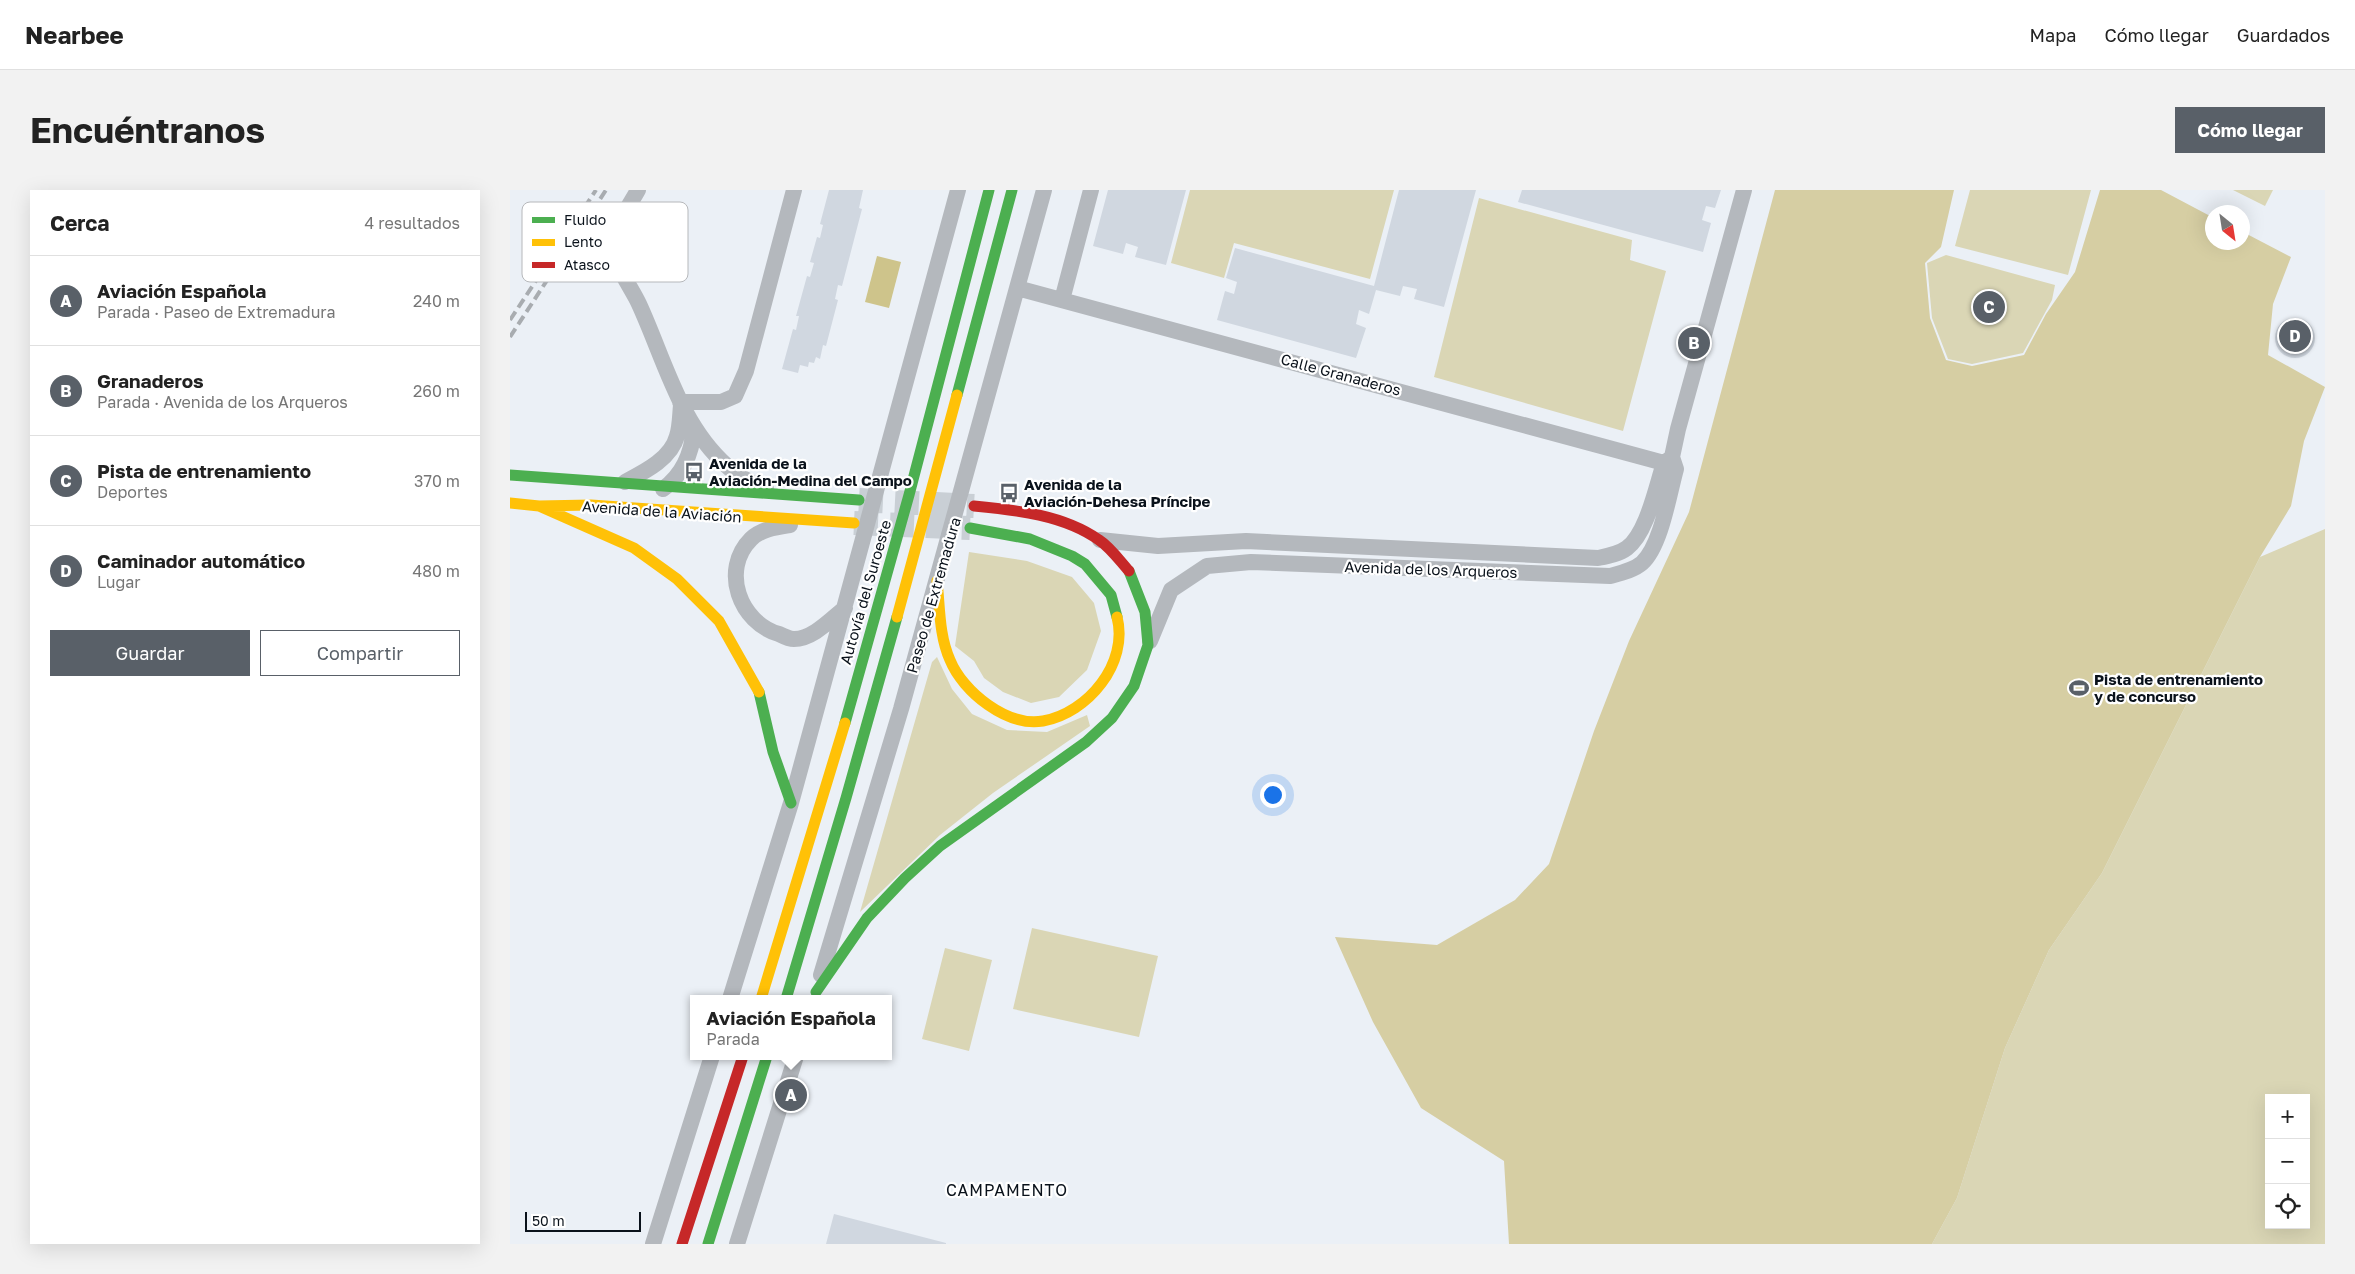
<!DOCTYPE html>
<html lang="es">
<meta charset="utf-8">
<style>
:root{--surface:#fff;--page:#f2f2f2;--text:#222;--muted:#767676;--line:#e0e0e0;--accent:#596068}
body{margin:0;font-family:"Golos Text",sans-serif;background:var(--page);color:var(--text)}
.controls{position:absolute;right:15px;bottom:15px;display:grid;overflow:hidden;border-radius:0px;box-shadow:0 5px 20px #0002}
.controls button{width:45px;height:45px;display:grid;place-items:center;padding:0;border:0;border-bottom:1px solid var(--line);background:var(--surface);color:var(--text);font:25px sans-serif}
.compass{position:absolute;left:1695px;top:15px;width:45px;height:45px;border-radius:50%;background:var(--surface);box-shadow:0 5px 20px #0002;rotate:150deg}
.scale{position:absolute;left:15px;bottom:12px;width:116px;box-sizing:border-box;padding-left:5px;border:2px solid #0a121b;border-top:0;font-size:14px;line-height:18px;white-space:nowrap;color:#0a121b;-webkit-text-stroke:4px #fff;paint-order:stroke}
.you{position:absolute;left:762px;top:604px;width:18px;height:18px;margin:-12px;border:4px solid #fff;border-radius:50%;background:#1a73e8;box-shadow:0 0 0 8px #1a73e833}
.badge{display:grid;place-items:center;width:32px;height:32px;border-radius:50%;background:var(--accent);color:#fff;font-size:16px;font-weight:700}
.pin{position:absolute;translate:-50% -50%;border:2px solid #fff;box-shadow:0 1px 5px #0006}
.popup{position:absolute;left:180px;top:805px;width:202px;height:65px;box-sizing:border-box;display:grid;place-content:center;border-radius:0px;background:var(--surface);filter:drop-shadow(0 1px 4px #0005);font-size:16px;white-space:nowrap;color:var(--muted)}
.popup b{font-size:19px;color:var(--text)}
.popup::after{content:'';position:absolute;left:50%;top:100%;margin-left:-10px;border:10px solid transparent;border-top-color:var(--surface)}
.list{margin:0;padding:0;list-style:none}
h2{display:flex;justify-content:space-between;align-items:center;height:65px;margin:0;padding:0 20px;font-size:21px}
h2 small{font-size:16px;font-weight:400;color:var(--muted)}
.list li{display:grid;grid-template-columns:32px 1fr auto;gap:15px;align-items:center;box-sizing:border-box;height:90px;padding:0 20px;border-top:1px solid var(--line)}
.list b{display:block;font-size:19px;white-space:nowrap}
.list p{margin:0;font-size:16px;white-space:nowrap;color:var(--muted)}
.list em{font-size:16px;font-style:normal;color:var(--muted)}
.actions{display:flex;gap:10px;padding:15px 20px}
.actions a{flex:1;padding:11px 0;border:1px solid var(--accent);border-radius:0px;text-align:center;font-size:18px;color:var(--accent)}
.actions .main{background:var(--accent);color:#fff}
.icon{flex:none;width:28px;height:28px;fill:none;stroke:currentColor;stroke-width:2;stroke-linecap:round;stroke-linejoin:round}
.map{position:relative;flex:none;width:1815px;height:1054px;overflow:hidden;border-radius:0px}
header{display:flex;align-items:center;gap:30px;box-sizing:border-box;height:70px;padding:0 25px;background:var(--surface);border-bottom:1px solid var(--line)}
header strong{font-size:24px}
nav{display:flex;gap:28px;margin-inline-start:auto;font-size:18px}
.intro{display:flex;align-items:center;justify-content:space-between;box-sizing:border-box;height:120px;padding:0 30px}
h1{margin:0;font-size:35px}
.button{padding:12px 22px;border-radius:0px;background:var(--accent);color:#fff;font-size:18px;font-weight:700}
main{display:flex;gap:30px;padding:0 30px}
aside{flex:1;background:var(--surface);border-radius:0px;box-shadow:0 5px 20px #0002}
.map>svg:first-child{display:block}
</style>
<header>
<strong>Nearbee</strong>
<nav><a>Mapa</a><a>Cómo llegar</a><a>Guardados</a></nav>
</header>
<div class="intro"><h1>Encuéntranos</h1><a class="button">Cómo llegar</a></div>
<main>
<aside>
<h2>Cerca<small>4 resultados</small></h2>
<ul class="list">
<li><span class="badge">A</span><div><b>Aviación Española</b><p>Parada · Paseo de Extremadura</p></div><em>240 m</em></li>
<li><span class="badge">B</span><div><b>Granaderos</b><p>Parada · Avenida de los Arqueros</p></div><em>260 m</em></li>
<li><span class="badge">C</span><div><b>Pista de entrenamiento</b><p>Deportes</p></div><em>370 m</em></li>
<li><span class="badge">D</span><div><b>Caminador automático</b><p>Lugar</p></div><em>480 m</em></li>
</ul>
<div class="actions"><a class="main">Guardar</a><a>Compartir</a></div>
</aside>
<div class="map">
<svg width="1815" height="1054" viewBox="0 0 1815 1054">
<rect width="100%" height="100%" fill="#ebf0f6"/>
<!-- green -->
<path fill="#dad6b5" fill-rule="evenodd" d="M680 0H884L860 89 724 53 714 88 661 73Z
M1460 0H1581L1558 85 1445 56Z
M1723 0H1763L1755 16Z
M969 8 1122 50 1120 70 1156 81 1113 241 924 187Z
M1436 65 1545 95 1542 110 1513 163 1462 174 1438 169 1422 128 1417 73Z
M1815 339V1054H1422L1447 1008 1495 858 1539 760 1592 683 1750 367ZM1759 908H1796V1035H1759Z
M459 362 517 371 562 387 584 413 591 441 577 480 549 507 521 513 493 502 474 488 464 471 445 456Z
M427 467 442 499 462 524 497 540 537 542 577 525 580 536 483 603 430 645 350 722 422 472Z
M522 738 648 766 629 847 503 819Z
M435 758 482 770 459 861 412 849Z"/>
<!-- forest -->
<path fill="#d6cea3" d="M1265 0H1444L1431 57 1415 73 1420 128 1436 170 1462 176 1514 165 1536 124 1565 82 1590 0H1651L1702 27V52H1732L1733 42 1781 67 1763 114 1758 165 1815 197 1794 251 1781 316 1750 367 1592 683 1539 760 1495 858 1447 1008 1422 1054H999L994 971 911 918 863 832 825 747 927 755 1005 710 1039 674 1084 541 1119 451 1179 322Z"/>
<!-- water -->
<path fill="#cec48b" d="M367 66 391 72 379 118 355 112Z"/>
<!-- building -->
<path fill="#d0d7e0" d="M319 0H353L349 18 352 19 332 96 328 95 325 109 328 110 316 156 313 155 310 169 306 167 304 173 299 172 298 177 290 175 288 183 272 179 283 139 286 140 289 126H286L297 86 300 87 304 73 300 72 307 47 310 48 313 35 310 34Z
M598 0H676L656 75 625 67 628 57 616 53 613 64 583 56Z
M889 0H966L934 117 904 109 907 99 893 96 890 106 866 100 859 124 849 120 846 134 856 138 846 168 707 130 715 101 724 104 727 92 716 88 725 58 864 96Z
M1012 0H1211L1205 18 1196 16 1192 30 1201 33 1193 62 1008 12Z
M1765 148a20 20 0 1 1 40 0a20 20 0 1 1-40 0Z
M324 1024 436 1053V1054H316Z"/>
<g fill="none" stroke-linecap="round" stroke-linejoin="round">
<!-- secondary-tunnel -->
<path stroke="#c9cfd5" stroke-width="24" stroke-dasharray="24 12" stroke-linecap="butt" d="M349 310 464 316
M344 333 460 338"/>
<!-- street -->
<path stroke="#b4b8bd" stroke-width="16" d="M128 0C121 13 104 37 103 51 102 73 120 95 129 114 154 168 170 235 217 276 228 287 242 293 256 299
M507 98 1154 273
M552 110 581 0
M170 212H211L225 206 236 181 284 0
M115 292C134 282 161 269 167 246 170 237 170 225 171 215
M153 299C174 284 182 263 184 238
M280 335C267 337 251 339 241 349 210 380 230 433 269 444 273 446 279 449 284 449 303 449 321 429 335 418
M590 350 648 356 736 351 1088 368C1098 366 1109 364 1117 358 1137 343 1146 297 1154 273L1161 268
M640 451 661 400 697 376 741 372 1100 386C1111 383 1124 380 1132 373 1151 356 1159 304 1166 279L1162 267 1168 239 1234 0
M311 785 391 519 534 0
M220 809 281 613 448 0
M143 1054 202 866
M227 1054 286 866"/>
<!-- fast -->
<path stroke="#4caf50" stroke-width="11" d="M447 205 502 0
M0 285 349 310
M460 338 520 349 562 366 575 374 601 405 607 427
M249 502 263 562 281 613
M335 533 399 305 479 0
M306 802 357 728 395 688 430 656 576 552 602 528 624 496 638 455 635 422 619 381
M276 809 336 608 387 427
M198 1054 257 866"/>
<!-- slow -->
<path stroke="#ffc107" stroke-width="11" d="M0 313 29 316 81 315 344 333
M29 316 124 358 167 389 209 431 249 502
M427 391C430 417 429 446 440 470 453 502 497 537 533 531 578 523 619 473 607 427
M387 427 447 205
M251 809 335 533"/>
<!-- jam -->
<path stroke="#c62828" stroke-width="11" d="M464 316C506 320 554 325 589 350 600 357 610 371 619 381
M172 1054 233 866"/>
<!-- rail -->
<path stroke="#a8acb0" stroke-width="4" stroke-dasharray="10 5" stroke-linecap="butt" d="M0 130 86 0
M0 147 96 0"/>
</g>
<!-- icons -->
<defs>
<symbol id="bus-bare" viewBox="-9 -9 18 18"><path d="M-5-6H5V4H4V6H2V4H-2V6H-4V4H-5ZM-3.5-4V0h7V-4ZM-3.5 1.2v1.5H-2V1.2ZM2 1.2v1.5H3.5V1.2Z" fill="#596068" stroke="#fff" stroke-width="2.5" paint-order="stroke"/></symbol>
<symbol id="stadium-bare" viewBox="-9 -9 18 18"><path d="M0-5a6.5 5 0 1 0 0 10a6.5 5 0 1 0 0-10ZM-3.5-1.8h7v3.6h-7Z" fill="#596068" stroke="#fff" stroke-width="2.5" paint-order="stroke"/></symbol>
</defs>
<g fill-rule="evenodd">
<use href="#bus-bare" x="170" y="268" width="28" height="28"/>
<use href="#bus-bare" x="485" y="289" width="28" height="28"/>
<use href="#stadium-bare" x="1555" y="484" width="28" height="28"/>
</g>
<g text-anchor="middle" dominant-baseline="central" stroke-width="4.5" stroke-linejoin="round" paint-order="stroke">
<!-- street labels -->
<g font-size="15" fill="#0a121b" stroke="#fff">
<text transform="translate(831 184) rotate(15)">Calle Granaderos</text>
<text transform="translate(152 321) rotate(4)">Avenida de la Aviación</text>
<text transform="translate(921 379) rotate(2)">Avenida de los Arqueros</text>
<text transform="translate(355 402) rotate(-74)">Autovía del Suroeste</text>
<text transform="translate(423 405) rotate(-74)">Paseo de Extremadura</text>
</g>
<!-- poi labels -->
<g font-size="15" font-weight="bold" fill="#0a121b" stroke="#fff" text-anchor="start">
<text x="199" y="273">Avenida de la<tspan x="199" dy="17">Aviación-Medina del Campo</tspan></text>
<text x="514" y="294">Avenida de la<tspan x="514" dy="17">Aviación-Dehesa Príncipe</tspan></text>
<text x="1584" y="489">Pista de entrenamiento<tspan x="1584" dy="17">y de concurso</tspan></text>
</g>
<!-- neighbourhood labels -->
<g font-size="16" letter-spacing="1" fill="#0a121b" stroke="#fff">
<text x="497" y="1000">CAMPAMENTO</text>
</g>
</g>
<!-- legend -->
<rect x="12" y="12" width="166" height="80" rx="8" fill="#fff" stroke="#b6b8bb" stroke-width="1"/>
<rect x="22" y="27" width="23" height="6" fill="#4caf50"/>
<rect x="22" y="49" width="23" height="7" fill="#ffc107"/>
<rect x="22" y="72" width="23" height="6" fill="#c62828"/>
<g font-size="14" fill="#0a121b">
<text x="54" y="35">Fluido</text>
<text x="54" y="57">Lento</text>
<text x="54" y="80">Atasco</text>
</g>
</svg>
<div class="controls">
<button>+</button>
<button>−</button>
<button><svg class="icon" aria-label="locate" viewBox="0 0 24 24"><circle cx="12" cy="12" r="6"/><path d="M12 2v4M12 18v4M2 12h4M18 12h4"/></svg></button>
</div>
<svg class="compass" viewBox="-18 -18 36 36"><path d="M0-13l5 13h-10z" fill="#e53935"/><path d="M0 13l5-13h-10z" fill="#767676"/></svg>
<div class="scale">50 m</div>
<div class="you"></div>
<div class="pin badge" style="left:281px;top:905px">A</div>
<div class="popup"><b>Aviación Española</b>Parada</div>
<div class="pin badge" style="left:1184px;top:153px">B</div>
<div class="pin badge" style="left:1479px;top:117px">C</div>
<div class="pin badge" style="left:1785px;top:146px">D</div>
</div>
</main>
